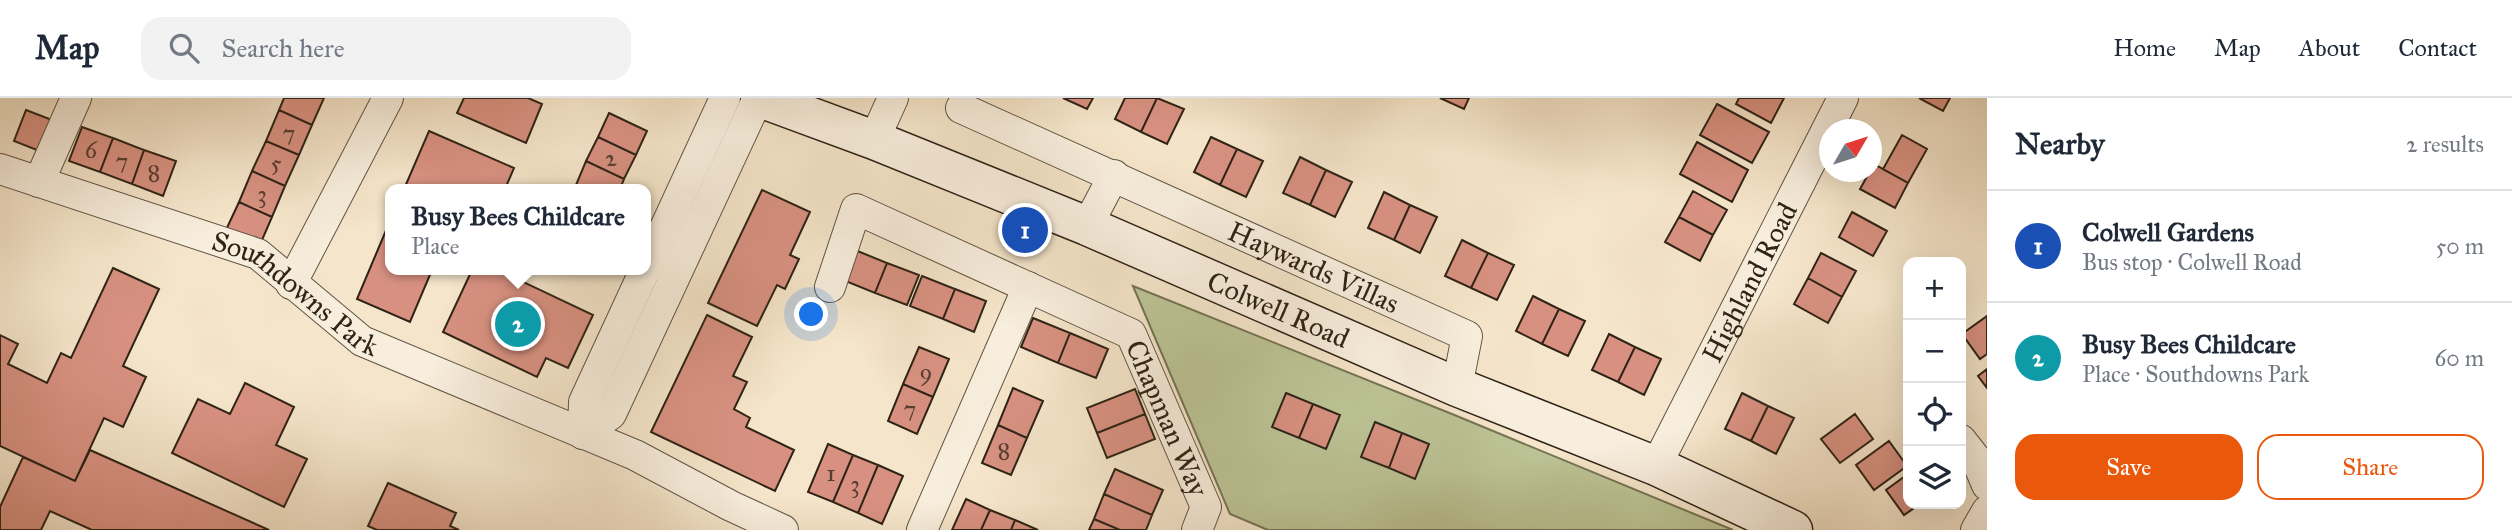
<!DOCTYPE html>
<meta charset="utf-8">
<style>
:root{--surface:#fff;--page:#f2f2f3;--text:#1f2937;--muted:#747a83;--line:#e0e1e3;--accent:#ea580c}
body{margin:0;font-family:"IM FELL Great Primer",serif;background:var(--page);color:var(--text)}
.controls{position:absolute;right:21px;bottom:21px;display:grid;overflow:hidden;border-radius:14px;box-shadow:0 7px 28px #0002}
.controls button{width:63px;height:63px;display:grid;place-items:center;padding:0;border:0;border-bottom:2px solid var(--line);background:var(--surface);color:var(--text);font:35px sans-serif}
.compass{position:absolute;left:1819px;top:21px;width:63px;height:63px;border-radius:50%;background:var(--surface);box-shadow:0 7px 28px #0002;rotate:51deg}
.you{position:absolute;left:812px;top:217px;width:24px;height:24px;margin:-18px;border:5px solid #fff;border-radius:50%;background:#1a73e8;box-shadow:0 0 0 10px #1a73e833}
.badge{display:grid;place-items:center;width:46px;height:46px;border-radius:50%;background:var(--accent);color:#fff;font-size:23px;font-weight:700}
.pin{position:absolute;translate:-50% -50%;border:4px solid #fff;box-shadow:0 2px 7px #0006}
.popup{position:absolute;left:385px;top:86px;width:266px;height:91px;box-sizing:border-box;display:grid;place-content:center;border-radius:14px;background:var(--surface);filter:drop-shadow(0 2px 5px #0005);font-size:23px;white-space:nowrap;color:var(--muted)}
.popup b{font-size:26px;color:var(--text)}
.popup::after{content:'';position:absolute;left:50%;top:100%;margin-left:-14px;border:14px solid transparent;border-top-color:var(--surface)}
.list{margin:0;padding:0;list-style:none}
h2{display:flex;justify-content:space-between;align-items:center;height:91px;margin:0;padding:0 28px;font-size:30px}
h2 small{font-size:23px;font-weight:400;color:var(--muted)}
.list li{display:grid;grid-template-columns:46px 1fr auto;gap:21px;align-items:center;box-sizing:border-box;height:112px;padding:0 28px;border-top:2px solid var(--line)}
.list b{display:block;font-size:26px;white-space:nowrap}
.list p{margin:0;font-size:23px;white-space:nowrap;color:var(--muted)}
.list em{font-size:23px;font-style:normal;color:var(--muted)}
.actions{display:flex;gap:14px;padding:21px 28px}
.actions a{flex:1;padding:16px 0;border:2px solid var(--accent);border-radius:21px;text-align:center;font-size:24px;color:var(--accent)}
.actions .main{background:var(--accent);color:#fff}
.icon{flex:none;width:38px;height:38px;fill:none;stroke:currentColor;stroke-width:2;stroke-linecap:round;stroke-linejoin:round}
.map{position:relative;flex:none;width:1987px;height:432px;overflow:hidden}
header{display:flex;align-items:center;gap:42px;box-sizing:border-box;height:98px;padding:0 35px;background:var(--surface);border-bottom:2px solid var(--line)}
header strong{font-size:33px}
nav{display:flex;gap:38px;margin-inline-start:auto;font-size:24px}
.search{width:490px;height:63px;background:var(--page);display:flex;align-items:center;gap:18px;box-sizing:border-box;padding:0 24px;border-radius:21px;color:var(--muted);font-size:26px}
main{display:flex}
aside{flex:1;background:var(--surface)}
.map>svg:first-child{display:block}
</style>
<header>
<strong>Map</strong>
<div class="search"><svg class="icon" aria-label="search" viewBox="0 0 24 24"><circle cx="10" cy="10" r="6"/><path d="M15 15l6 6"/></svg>Search here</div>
<nav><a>Home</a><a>Map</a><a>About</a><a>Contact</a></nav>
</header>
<main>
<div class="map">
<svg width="1987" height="432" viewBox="0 0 1987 432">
<rect width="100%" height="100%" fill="#f5e5ca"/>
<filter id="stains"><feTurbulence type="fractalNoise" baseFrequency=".00286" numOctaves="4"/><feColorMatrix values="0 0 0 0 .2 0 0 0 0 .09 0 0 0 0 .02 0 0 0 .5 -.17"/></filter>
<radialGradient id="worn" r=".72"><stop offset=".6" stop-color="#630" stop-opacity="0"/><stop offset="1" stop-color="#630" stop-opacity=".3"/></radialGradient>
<!-- green -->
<path fill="#bcc496" stroke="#757456" stroke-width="2" d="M1133 188 1452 316 1733 432H1268L1230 416Z"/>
<!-- building -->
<path fill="#d89181" stroke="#2e2316" stroke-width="2" d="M284 0H324L312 27 279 12Z
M464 0H528L542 6 526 45 457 15Z
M1063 0H1093L1087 11Z
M1125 0H1157L1141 34 1115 21Z
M1157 0 1184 11 1167 46 1141 34Z
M1440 0H1469L1464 11Z
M1739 0H1784L1771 25 1736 6Z
M1919 0H1950L1943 13Z
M1717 6 1769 34 1752 65 1700 37Z
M26 12 60 25 47 56 14 43Z
M279 12 312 27 299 57 266 43Z
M609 15 647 33 636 57 598 39Z
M82 29 113 40 100 74 69 63Z
M429 33 514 70 505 91H404Z
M1902 37 1927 51 1908 85 1883 71Z
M598 39 636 57 624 81 586 63Z
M1211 39 1237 51 1220 87 1194 74Z
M113 40 144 52 132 86 100 74Z
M266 43 299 57 285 88 252 73Z
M1697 44 1748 72 1732 104 1680 76Z
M1237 51 1263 63 1246 99 1220 87Z
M144 52 176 63 163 98 132 86Z
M1300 59 1326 72 1310 107 1283 95Z
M586 63 624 81 620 91H585L576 87Z
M1874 66 1908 85 1895 110 1860 91Z
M1326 72 1352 84 1335 119 1310 107Z
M252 73 285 88 272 119 239 104Z
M762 92 810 114 790 157 799 161 785 191 777 187 757 228 708 205Z
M1693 93 1727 112 1713 137 1679 119Z
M1384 94 1410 107 1394 142 1368 130Z
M239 104 272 119 259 149 225 134Z
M1410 107 1437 119 1420 155 1394 142Z
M1852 114 1887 133 1873 158 1839 139Z
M1679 119 1713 137 1700 163 1665 144Z
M390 123V172H432L410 224 357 201Z
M1462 142 1488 155 1471 190 1445 178Z
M855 152 887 165 875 195 843 182Z
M1488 155 1514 167 1497 202 1471 190Z
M1821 155 1856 173 1842 199 1808 180Z
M887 165 919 177 907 207 875 195Z
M113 170 159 191 123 268 146 279 123 329 104 320 75 383 0 348V237L18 246 8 266 47 285 61 255 71 260Z
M472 172H498L593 217 568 270 546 260 537 279 443 234Z
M922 178 955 191 943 221 910 208Z
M1808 180 1842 199 1828 225 1794 206Z
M955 191 986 203 974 234 943 221Z
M1533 198 1559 211 1542 246 1516 233Z
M1559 211 1585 223 1568 258 1542 246Z
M707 217 752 239 733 278 747 284 734 311 750 320 746 329 794 352 775 393 651 334Z
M1987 218V256L1980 261 1962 236Z
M1033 220 1070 235 1058 265 1021 249Z
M1070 235 1108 251 1096 280 1058 265Z
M1609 236 1635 249 1618 284 1592 272Z
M919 249 949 261 933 299 903 286Z
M1635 249 1661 261 1644 297 1618 284Z
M1987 271V290L1978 278Z
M245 285 294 309 276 347 307 361 284 409 172 355 198 301 230 316Z
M903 286 933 299 917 336 888 323Z
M1013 290 1043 303 1027 340 998 327Z
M1135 291 1145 316 1097 335 1087 310Z
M1286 295 1313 306 1299 340 1272 329Z
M1742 295 1768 308 1751 343 1725 331Z
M1313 306 1340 317 1326 351 1299 340Z
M1768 308 1794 320 1776 356 1751 343Z
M1145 316 1155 341 1107 360 1097 335Z
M1855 316 1873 341 1840 365 1821 341Z
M1375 324 1402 335 1389 370 1361 359Z
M998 327 1027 340 1011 377 982 365Z
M1402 335 1429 346 1415 381 1389 370Z
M1889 343 1907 368 1874 392 1856 367Z
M828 346 853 357 833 404 808 394Z
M90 352 269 432H92L50 413 41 432H0V409L23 359 75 383Z
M853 357 878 367 858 415 833 404Z
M878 367 903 378 882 426 858 415Z
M1115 371 1163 392 1152 417 1104 396Z
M1908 376V406H1920L1904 417 1886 392Z
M388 385 456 415 450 428 459 432H377L368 428Z
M1104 396 1152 417 1146 432H1120L1094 421Z
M966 401 990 412 981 432H952Z
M990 412 1015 422 1011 432H981Z
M1094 421 1120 432H1089Z
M1015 422 1038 432H1011Z"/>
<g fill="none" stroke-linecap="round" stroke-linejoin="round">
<defs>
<g id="street">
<path id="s1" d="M961 10 1467 238 1457 289"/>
<path d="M874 42 893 0"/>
<path id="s2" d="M0 71 258 156 362 243 635 357 731 408 783 432"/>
<path d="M39 84 76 0"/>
<path d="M1087 128 1114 77"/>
<path d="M646 171 725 0"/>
<path d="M291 186 388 0"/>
<path id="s3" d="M830 189 856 111 1131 236 1206 409 1197 432"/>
<path d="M583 336 611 316 758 0"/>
<path d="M583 336 584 304 645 172"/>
<path d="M1961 342 1976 361 1987 387"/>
<path id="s4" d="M1656 368 1843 0"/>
<path d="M922 432 1028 189"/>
<path d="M1976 432 1987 413"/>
</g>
<g id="secondary">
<path id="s5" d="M760 0 874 42 1087 128 1457 289 1656 368 1793 432"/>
</g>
</defs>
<!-- street casing -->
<use href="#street" stroke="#605443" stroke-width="32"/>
<!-- secondary casing -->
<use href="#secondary" stroke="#2e2316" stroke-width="41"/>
<!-- street -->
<use href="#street" stroke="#f8eedd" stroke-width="30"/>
<!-- secondary -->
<use href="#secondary" stroke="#f8eedd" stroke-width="38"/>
</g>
<g text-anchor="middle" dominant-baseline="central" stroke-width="5" stroke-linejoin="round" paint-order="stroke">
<!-- number labels -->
<g font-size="24" fill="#583e31">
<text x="289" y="35">7</text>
<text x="91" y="52">6</text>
<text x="611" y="60">2</text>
<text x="122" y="63">7</text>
<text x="276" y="65">5</text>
<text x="154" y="75">8</text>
<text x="262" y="96">3</text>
<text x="926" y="274">9</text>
<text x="910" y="311">7</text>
<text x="1004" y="353">8</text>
<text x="831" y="375">1</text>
<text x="855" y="386">3</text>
</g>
<!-- street labels -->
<g font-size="28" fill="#2e2316" stroke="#f8eedd">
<text stroke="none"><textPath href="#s1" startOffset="387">Haywards Villas</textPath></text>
<text stroke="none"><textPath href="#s4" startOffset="206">Highland Road</textPath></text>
<text stroke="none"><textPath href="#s2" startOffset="324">Southdowns Park</textPath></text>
<text stroke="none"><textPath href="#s5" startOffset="560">Colwell Road</textPath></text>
<text stroke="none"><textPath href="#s3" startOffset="476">Chapman Way</textPath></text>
</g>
</g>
<rect width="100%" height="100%" filter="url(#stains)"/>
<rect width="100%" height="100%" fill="url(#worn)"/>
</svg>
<div class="controls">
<button>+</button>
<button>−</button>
<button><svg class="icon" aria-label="locate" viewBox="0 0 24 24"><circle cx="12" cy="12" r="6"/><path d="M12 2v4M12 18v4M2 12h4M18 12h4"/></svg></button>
<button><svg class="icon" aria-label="layers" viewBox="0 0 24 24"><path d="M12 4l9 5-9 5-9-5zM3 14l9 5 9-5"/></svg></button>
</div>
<svg class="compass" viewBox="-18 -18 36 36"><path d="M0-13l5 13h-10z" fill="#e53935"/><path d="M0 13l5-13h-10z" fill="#747a83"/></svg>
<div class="you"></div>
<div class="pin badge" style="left:1025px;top:132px;background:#1a4fb4">1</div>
<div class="pin badge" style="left:518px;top:226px;background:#0f9aa8">2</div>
<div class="popup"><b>Busy Bees Childcare</b>Place</div>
</div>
<aside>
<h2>Nearby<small>2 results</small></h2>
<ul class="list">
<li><span class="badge" style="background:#1a4fb4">1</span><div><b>Colwell Gardens</b><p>Bus stop · Colwell Road</p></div><em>50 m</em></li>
<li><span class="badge" style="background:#0f9aa8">2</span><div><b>Busy Bees Childcare</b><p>Place · Southdowns Park</p></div><em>60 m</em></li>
</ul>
<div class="actions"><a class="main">Save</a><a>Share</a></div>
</aside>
</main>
